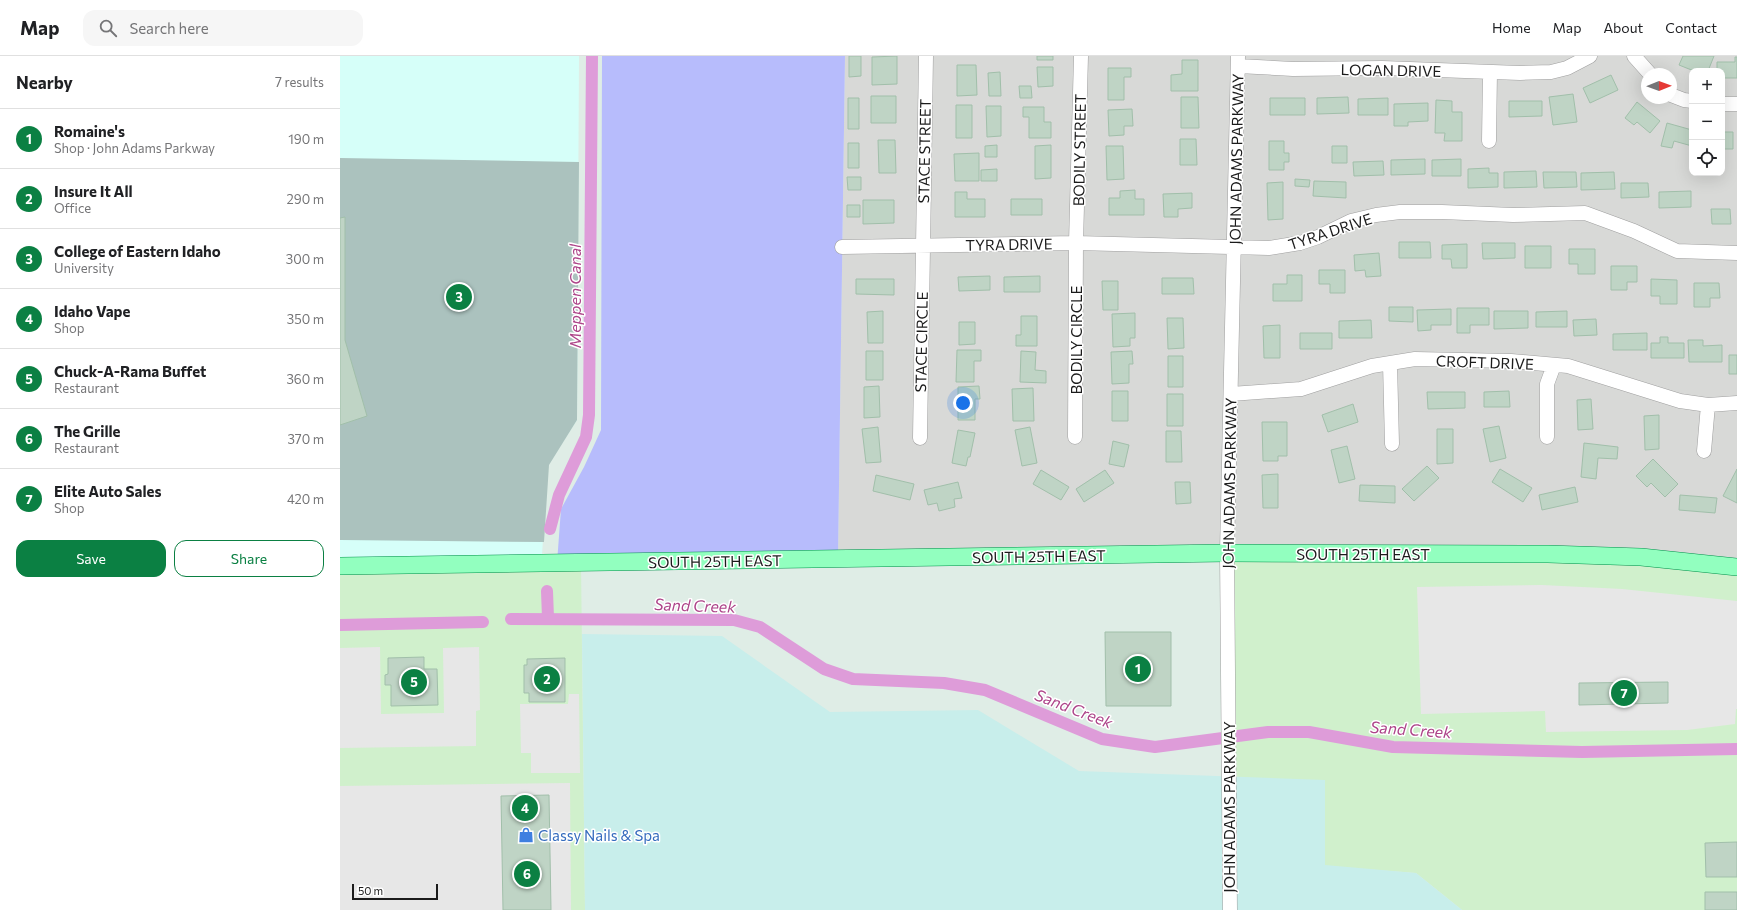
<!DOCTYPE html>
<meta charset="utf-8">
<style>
:root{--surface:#fff;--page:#f6f6f6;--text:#202124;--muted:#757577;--line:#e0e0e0;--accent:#0b8043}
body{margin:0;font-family:Commissioner,sans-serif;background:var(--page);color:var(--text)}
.controls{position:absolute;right:12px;top:12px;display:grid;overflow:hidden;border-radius:8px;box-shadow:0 4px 16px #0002}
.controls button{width:36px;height:36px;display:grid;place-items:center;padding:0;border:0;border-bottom:1px solid var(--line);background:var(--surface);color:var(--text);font:20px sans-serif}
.compass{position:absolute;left:1301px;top:12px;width:36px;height:36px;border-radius:50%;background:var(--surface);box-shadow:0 4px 16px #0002;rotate:89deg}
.scale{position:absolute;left:12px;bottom:10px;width:86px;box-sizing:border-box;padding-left:4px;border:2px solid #1b1b1b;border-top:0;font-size:11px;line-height:14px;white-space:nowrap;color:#1b1b1b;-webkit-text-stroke:3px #fff;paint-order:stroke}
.you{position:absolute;left:623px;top:347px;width:14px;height:14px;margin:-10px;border:3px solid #fff;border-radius:50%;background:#1a73e8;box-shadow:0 0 0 6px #1a73e833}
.badge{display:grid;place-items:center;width:26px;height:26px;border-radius:50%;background:var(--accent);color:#fff;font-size:13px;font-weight:700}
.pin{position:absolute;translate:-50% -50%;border:2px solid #fff;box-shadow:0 1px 4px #0006}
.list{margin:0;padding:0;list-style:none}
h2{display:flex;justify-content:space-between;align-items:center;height:52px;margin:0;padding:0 16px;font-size:17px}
h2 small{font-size:13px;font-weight:400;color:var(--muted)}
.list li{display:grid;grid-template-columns:26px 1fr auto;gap:12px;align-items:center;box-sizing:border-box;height:60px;padding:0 16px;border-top:1px solid var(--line)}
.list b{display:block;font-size:15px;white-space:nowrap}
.list p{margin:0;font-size:13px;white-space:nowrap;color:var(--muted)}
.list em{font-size:13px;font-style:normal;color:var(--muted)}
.actions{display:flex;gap:8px;padding:12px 16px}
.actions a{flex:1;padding:9px 0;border:1px solid var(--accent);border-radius:12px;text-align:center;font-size:14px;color:var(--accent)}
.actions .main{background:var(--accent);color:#fff}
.icon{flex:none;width:22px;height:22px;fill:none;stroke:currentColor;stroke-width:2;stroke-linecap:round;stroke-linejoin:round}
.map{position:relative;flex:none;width:1397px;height:854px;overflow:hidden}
header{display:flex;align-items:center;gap:24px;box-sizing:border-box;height:56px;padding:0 20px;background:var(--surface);border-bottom:1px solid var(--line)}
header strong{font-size:19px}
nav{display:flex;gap:22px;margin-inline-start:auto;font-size:14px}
.search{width:280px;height:36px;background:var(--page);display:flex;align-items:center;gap:10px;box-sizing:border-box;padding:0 14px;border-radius:12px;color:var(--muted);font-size:15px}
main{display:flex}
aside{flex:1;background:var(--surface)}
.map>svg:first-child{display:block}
</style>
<header>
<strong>Map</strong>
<div class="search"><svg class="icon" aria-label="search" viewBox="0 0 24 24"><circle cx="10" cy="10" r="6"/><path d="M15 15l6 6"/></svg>Search here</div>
<nav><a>Home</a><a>Map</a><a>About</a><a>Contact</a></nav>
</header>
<main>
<aside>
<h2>Nearby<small>7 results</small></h2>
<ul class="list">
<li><span class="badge">1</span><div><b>Romaine's</b><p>Shop · John Adams Parkway</p></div><em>190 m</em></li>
<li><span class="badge">2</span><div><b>Insure It All</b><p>Office</p></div><em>290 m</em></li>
<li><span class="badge">3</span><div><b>College of Eastern Idaho</b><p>University</p></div><em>300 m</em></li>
<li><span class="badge">4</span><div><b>Idaho Vape</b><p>Shop</p></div><em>350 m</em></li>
<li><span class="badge">5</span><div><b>Chuck-A-Rama Buffet</b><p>Restaurant</p></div><em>360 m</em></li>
<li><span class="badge">6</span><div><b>The Grille</b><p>Restaurant</p></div><em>370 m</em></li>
<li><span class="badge">7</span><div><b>Elite Auto Sales</b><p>Shop</p></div><em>420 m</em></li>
</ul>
<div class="actions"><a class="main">Save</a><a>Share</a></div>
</aside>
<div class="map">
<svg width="1397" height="854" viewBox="0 0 1397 854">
<rect width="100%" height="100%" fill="#dfede6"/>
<!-- residential -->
<path fill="#d8d9d7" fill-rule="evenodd" d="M505 0H1397V511L1301 501 498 502ZM1352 15H1382V117H1352ZM1307 18H1331V42H1307Z"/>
<!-- commercial -->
<path fill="#d0f0cc" d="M887 497 1397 511V854H1122L1076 817 985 810 886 720Z
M241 507 245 854H0V510Z"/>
<!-- education -->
<path fill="#d6fff9" d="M0 0H239L237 364 207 411 202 500 0 510Z"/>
<!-- construction -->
<path fill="#abc2be" d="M0 102 239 106 237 364 209 409 204 486 0 484Z"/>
<!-- farmland -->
<path fill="#c8eeeb" d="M242 578 382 580 490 656 638 654 739 715 985 724V809L1076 817 1122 854H245Z"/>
<!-- park -->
<path fill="#b7bcfc" d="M262 0H505L498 502 217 507 221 453 244 411 261 374Z"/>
<!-- parking -->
<path fill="#e7e7e7" d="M1202 529 1282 533 1397 545V653H1396L1395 668 1347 674 1206 676 1205 655 1081 658 1077 531Z
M40 591 41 658 104 657 103 592 139 591 140 654 136 655V690L0 692V592Z
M229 638H239L240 717H191V697H181L180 648H228Z
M230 727 231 854H0V730Z"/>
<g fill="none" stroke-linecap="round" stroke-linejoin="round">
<!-- canal -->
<path stroke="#de9cd9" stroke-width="12" d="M210 473 219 439 246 381 249 359 252 0
M207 535 208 562
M171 563 394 564 420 571 484 613 513 623 604 627 645 634 762 683 815 691 928 676H969L1053 691 1242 696 1397 693
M0 569 143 566"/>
</g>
<!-- building -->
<path fill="#bfd4c5" stroke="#a1bfaa" d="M509 0H521V20L509 21Z
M557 0V28L532 29V1Z
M697 0H713V4H697Z
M1343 0H1374L1368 15H1354L1339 9Z
M1395 1H1397V22H1382V15H1377V6H1395Z
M842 4H858V35H831V19L842 18Z
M617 9H636L637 39 617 40Z
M697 11H713V30L698 31Z
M768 12H791V21H784V44H768Z
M660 16 661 40H649L648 17Z
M1271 19 1278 34 1250 47 1243 32Z
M679 30H691L692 42H680Z
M1233 38 1237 66 1213 69 1209 41Z
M531 40H556V67H531Z
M841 41H858L859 72H841Z
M1008 41 1009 57 977 58V42Z
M508 42H519V73H508Z
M930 42H965V59H930Z
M1048 42V59H1018V43Z
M1096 44 1112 45V56H1122V85H1104L1105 77H1095Z
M1169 45H1202V60L1169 61Z
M1297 46 1320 65 1310 77 1297 66 1294 69 1285 62Z
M1088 47V65L1068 66V70H1054V48Z
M616 49H632V82H616Z
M646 50H661V80L647 81Z
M683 51H704V66H711V82H689V61H683Z
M792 53 793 70H784V79L769 80 768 54Z
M1327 67 1352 74V90L1334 85 1332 92 1321 90Z
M1382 76H1393V93H1382Z
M840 83H856L857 109H840Z
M538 84H555L556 117H539Z
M929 85H944V97H949V106H944V114H929Z
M508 87H519V112H508Z
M657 89V101H645V90Z
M711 89V122L695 123V90Z
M766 90H783L784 123 767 124Z
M992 90H1007V107H992Z
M639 97V125H615L614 98Z
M1085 103V118L1051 119V104Z
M1121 103V120H1092V104Z
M1043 105 1044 119 1014 120 1013 106Z
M1149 112V117H1158V131L1128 132V113Z
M657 113V125H641V114Z
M1196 115 1197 131 1164 132V116Z
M1203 116H1236L1237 131 1204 132Z
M1274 116 1275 133 1241 134V117Z
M507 121H521V134H508Z
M955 123 970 124 969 131 955 130Z
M974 125 1006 126V142L973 140Z
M943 126V163L928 164 927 127Z
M1281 127H1308L1309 141 1281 142Z
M795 134V143H804V159H769V142H780V135Z
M1351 135V151L1319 152V136Z
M615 136H627V143H645V161H615Z
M852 137V152L838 153V161H824L823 138Z
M671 143H702V159H671Z
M523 144H554V167L523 168Z
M507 149H520V161H507Z
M1371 153H1390L1391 168H1372Z
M5 161V284L27 360 0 369V162Z
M1059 186H1090L1091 202H1059Z
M1142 187H1175V202L1143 203Z
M1127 188V212H1112L1111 203H1102V189Z
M1185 190H1211V212H1185Z
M1229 193H1255V218H1238V208H1229Z
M1039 197 1041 220 1026 221 1025 214 1015 215 1014 199Z
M1271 210H1297V226H1287V234H1271Z
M979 214H1005V237H990V228H979Z
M947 219H962V245H933V228H947Z
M650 220V234L619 235 618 221Z
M700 220V236H664V221Z
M822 222H853L854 238H822Z
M516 223H554V239L516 238Z
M1311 223 1337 224V248H1320V240H1311Z
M762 225H778V254H763Z
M1354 227H1379L1380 242H1370V251H1354Z
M1049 251H1073V266L1049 265Z
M1117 252H1149V269H1130V277H1117Z
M1111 253V269H1091V274L1078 275 1077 254Z
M543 255V287H528L527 256Z
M1154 255H1188V272L1154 273Z
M1227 255V271H1196V256Z
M795 257V282H790V290L773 291 772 258Z
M681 260H697V290H676V279H681Z
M827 262H843L844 292 828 293Z
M1256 263 1257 279 1234 280 1233 264Z
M1031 264 1032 282H999V265Z
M619 266H635V288L619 289Z
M940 269V302H924L923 270Z
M960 277H992V293H960Z
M1307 277V294H1273V278Z
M1320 281H1328V287H1344V302H1311V287H1320Z
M1348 284H1363V290L1382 289V306H1349Z
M617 294H641V305H634V326H616Z
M526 295H543V324H526Z
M681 295 696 296 695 314 706 315V327L680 326Z
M792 295 793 308H789V327L772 328 771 296Z
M1389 299H1397V318H1389Z
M828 300H843V331H828Z
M539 330 540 361 524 362V331Z
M639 330 640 343H635V364H618V331Z
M693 332 694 365H673L672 333Z
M772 335H788V365H772Z
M1169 335 1170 351H1144V336Z
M1087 336H1125V352L1088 353Z
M827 338H843V370H827Z
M1251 343 1253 373 1238 374 1237 344Z
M1013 348 1018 366 988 376 982 359Z
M1319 359V393L1305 394 1304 360Z
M922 366H947V400H938V405H923Z
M1159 370 1166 402 1150 406 1143 373Z
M538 371 541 406 526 407 522 373Z
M690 371 697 407 682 410 675 374Z
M1097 373H1113V407L1097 408Z
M618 374 635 377 630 401H628L626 410 612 407Z
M826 375H841L842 406H826Z
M773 385 789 389 784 411 769 408Z
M1244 387 1278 391 1277 403 1258 402 1256 423 1241 421Z
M1007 390 1015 423 999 427 991 394Z
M1313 403 1338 428 1325 441 1311 427 1307 431 1296 420Z
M1087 410 1099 422 1074 445 1062 433Z
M1160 413 1192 432 1183 446 1152 426Z
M1397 413V447L1383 440Z
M701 414 729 431 721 444 693 428Z
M765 414 774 427 744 446 736 433Z
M938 418V452H923L922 419Z
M536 419 574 428 570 444 533 435Z
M618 426 622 442 614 443 615 451 599 455 597 447 588 449 584 434Z
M835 426H850L851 447 836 448Z
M1020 429 1055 430V447L1019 445Z
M1235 431 1238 446 1202 454 1199 439Z
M1340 439 1377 442 1375 457 1339 454Z
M765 576H831V650H766Z
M84 601V613H97L98 649 51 650V629H45V619L48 618V602Z
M225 602V646H189V637H184V609H187V603Z
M1328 626V647L1239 649V627Z
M209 739 211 854H163L161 740Z
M1397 786V821H1366L1365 787Z
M1365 836H1397V854H1365Z"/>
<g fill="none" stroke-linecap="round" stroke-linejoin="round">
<defs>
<path id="minor" d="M1294 0 1310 18
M898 10 953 13 1042 12 1180 17 1211 16 1227 12 1250 0
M1331 39 1344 44 1352 45
M1382 48H1397
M1149 85 1150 16
M502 191 736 187 929 192 960 187 978 181 1011 165 1036 159 1060 156H1102L1173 159 1245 157 1294 175 1337 195 1397 197
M1050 307 1052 388
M891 338 961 333 1032 310 1075 303 1171 305 1228 310 1340 345 1368 349 1397 347
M735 381 736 187 741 0
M1207 381V328L1214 309
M580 382 586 0
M1364 395 1368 349
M890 854 887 497 898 0"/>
<path id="major" d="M0 510 887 497 1208 498 1301 501 1397 511"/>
</defs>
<!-- minor casing -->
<use href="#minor" stroke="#9f9f9f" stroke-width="15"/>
<!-- major casing -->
<use href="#major" stroke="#00914b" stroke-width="18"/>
<!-- minor -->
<use href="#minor" stroke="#fff" stroke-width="14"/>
<!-- major -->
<use href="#major" stroke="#92ffbf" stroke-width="17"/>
</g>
<!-- icons -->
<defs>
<symbol id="shop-bare" viewBox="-9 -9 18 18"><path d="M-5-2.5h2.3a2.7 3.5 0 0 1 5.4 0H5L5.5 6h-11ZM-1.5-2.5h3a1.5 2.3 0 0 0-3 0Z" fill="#3f7fe0" stroke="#fff" stroke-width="2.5" paint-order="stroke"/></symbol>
</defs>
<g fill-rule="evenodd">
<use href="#shop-bare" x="175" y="768" width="22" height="22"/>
</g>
<g text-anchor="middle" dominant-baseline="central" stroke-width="3" stroke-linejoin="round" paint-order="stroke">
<!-- street labels -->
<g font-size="15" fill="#1b1b1b" stroke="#fff">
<text transform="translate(1051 14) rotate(1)">LOGAN DRIVE</text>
<text transform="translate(739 94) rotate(-89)">BODILY STREET</text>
<text transform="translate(584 95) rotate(-89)">STACE STREET</text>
<text transform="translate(896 103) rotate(-89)">JOHN ADAMS PARKWAY</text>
<text transform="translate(990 175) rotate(-18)">TYRA DRIVE</text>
<text transform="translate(669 188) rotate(-1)">TYRA DRIVE</text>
<text transform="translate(736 284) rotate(-90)">BODILY CIRCLE</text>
<text transform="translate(581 286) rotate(-89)">STACE CIRCLE</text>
<text transform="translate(1145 306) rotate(2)">CROFT DRIVE</text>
<text transform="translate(889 427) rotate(-89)">JOHN ADAMS PARKWAY</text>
<text x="1023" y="498">SOUTH 25TH EAST</text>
<text transform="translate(699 500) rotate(-1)">SOUTH 25TH EAST</text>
<text transform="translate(375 505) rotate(-1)">SOUTH 25TH EAST</text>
<text transform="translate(889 751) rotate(-90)">JOHN ADAMS PARKWAY</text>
</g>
<!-- shop labels -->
<g font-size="15" fill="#366cbe" stroke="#fff" text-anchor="start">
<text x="198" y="779">Classy Nails &amp; Spa</text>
</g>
<!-- water labels -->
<g font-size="16" font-style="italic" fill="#ad4489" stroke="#fff">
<text transform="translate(234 240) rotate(-90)">Meppen Canal</text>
<text transform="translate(355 549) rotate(2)">Sand Creek</text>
<text transform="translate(734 652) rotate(21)">Sand Creek</text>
<text transform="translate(1071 673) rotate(4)">Sand Creek</text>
</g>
</g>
</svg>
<div class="controls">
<button>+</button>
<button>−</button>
<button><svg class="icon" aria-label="locate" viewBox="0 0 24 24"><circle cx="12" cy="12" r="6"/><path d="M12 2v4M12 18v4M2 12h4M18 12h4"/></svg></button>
</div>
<svg class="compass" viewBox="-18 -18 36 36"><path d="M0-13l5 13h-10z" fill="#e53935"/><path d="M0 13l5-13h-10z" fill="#757577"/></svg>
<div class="scale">50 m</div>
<div class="you"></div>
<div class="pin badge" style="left:798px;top:613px">1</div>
<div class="pin badge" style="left:207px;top:623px">2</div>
<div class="pin badge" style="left:119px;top:241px">3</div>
<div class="pin badge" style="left:185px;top:752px">4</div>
<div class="pin badge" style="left:74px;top:626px">5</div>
<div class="pin badge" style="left:187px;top:818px">6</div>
<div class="pin badge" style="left:1284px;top:637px">7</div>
</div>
</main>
